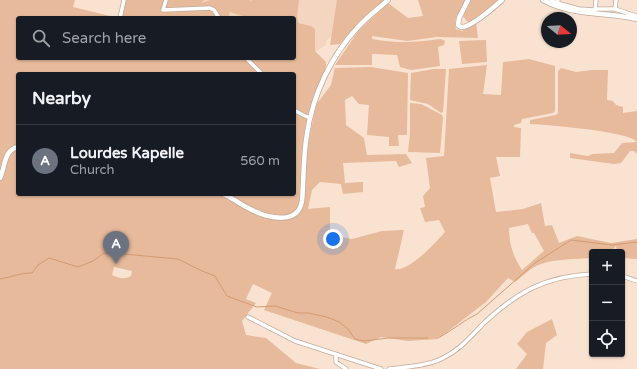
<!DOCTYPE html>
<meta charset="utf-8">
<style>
:root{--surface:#171b24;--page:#242831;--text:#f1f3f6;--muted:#9ea1a6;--line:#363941;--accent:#ac6b35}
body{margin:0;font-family:"Varela Round",sans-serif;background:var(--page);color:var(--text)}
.controls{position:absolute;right:12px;bottom:12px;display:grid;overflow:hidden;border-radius:4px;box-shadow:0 1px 3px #0004}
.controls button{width:36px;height:36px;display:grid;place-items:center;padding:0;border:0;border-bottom:1px solid var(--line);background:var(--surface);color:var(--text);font:20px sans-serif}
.compass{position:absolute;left:541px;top:12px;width:36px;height:36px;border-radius:50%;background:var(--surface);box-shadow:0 1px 3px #0004;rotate:108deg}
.you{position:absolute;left:333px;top:239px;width:14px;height:14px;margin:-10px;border:3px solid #fff;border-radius:50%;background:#1a73e8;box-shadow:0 0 0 6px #1a73e833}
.badge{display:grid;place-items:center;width:26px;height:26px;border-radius:50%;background:var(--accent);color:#fff;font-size:13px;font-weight:700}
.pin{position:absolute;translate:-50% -33px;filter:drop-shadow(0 1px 2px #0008)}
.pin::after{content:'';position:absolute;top:21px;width:14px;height:12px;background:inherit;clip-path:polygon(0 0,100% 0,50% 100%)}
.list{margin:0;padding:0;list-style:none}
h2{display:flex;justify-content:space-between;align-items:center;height:52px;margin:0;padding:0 16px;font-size:17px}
h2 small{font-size:13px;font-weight:400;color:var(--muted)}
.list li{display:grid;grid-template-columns:26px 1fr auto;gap:12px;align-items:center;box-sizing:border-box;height:72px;padding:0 16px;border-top:1px solid var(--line)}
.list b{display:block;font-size:15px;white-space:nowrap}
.list p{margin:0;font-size:13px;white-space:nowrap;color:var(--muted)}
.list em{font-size:13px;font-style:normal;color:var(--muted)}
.icon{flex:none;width:22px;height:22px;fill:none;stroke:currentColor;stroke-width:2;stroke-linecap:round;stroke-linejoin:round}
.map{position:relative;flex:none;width:637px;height:369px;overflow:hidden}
.search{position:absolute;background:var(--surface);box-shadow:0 1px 3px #0004;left:16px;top:16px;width:280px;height:44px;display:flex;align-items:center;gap:10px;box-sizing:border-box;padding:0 14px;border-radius:4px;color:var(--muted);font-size:15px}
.panel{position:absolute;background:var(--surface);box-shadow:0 1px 3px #0004;left:16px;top:72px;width:280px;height:124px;border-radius:4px}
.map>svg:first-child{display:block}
</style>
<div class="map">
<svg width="637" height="369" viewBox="0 0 637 369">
<rect width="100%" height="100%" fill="#fae2d1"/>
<!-- built -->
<path fill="#f4d6c0" d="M169 0H365L360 11 327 40 326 45 312 54 294 18H221L168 5Z"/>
<!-- green -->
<path fill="#e6ba9b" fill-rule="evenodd" d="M0 0H75L73 7 118 18H18V58H294V18H249L230 12 228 18H120L125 0H204L201 3 211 0H250V1L252 0H299L297 17 298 23 311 26 315 29V51L326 62C327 74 316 89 312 102 306 119 304 136 302 154L306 155 316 105 331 85 335 68 371 67 408 73 407 135H398L399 146H389V137L367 135 369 105 359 104 352 96 345 100 346 125 364 138 367 155 406 154 412 163 399 167 396 161 343 163 345 183 363 182V192L343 194 341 184 320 182 312 190 308 209 330 207V235L352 239 382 231 404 230 395 269C409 272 436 242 445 232L439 220 425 222 420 208 425 207 423 196 430 188 426 158 444 156 449 69 487 65 483 94 501 95 503 62 529 59 555 66V111L553 113 522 119 521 123 514 125V127L521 128 520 157H496L500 176 490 178 496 212 523 209 541 203 545 226 552 225 559 243 577 236 611 243 637 239V259L622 258V252H617L616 246 613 249 615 252H592V258C576 259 556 259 541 264 531 267 523 276 515 282L508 278 486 302 438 339 408 341 381 337 366 344 264 310 272 293 253 284 246 299 256 303 242 321 246 335 266 338 296 363 320 369H0ZM18 74H294V194H18ZM528 224 532 233H534L544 251C536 257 530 264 522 270 513 257 509 243 509 228ZM114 267 132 271 131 276C124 280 119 278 112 275Z
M337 0H386C367 12 355 26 340 44L330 45Z
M418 0H465V3L461 6 462 8C458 15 453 20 456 29L462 31 471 27 476 22 478 38 437 37 407 41 372 36V39C399 44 415 42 441 39L445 41 444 45 438 47 440 66 411 70 400 67 397 55 372 54V65H335L359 30 388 3 408 18 423 16Z
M470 0H499L469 24 463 16 468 7Z
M486 40 487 62 462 64 459 41Z
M561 68 576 72 592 70H608L607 100 613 101 616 105 623 107V113L637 111V154L634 151H630L621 163 614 164 570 158V153L588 156 592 154 614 153 622 143 637 142C629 131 547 125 530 124V120L556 115 558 113V71Z
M434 69H446L443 112 441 113 428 104 410 100 411 73Z
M410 103 421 104 442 115 443 118 440 153 408 152 410 133Z
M552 319 557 335 546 343 543 369H516L527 354 517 344 527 332Z"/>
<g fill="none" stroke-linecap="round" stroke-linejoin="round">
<!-- stream -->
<path stroke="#d39b71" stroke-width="1" d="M113 254H121
M124 254 178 259 202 271 215 276 227 296 257 307 275 306 298 313H308L327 317 339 322 348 329 355 339 364 341 388 338H428
M0 279C12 277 20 273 32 273L38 265 49 258 78 267 93 261 104 253 110 254
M440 337C453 330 464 320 477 314L535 263 571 240 612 245 637 242"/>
<defs>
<path id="minor" d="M166 0 163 10 210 8 214 10 219 18
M551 0 557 3
M558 0 557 3 579 9 594 10 595 9H615L616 0
M615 9 636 16
M595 10 596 0
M120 18 124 0
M246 58 262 74
M294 110 303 115 310 118
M622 276 637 281
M248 317 295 341 381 369
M336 356V362L346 369
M389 369C407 367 427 366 443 358 460 350 471 336 484 323 517 292 546 276 592 274"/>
<path id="major" d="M468 0 459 18 458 25 461 27C471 28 494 7 502 0
M543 0C572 16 606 12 637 19
M0 178C5 168 4 149 18 147
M223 194C233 198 241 205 250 209 267 218 298 226 302 201 304 179 303 156 307 134 313 94 331 56 358 27 367 17 378 9 388 0"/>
</defs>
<!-- minor casing -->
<use href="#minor" stroke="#c2ab9b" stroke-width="5"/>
<!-- major casing -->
<use href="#major" stroke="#c2ab9b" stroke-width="6"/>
<!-- minor -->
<use href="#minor" stroke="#fff" stroke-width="3.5"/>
<!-- major -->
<use href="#major" stroke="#fff" stroke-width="4.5"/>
</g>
</svg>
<div class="controls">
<button>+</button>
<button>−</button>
<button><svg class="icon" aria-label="locate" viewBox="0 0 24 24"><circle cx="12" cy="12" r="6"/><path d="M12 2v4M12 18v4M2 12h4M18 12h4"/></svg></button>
</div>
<svg class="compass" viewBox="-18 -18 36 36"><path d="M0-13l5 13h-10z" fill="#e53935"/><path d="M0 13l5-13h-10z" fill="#9ea1a6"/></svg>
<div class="you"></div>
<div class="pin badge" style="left:116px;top:264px;background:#6b7280">A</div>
<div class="search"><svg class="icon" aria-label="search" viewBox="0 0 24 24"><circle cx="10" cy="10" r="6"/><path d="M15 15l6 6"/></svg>Search here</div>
<section class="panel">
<h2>Nearby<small></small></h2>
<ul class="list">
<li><span class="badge" style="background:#6b7280">A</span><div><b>Lourdes Kapelle</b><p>Church</p></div><em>560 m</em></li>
</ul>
</section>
</div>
